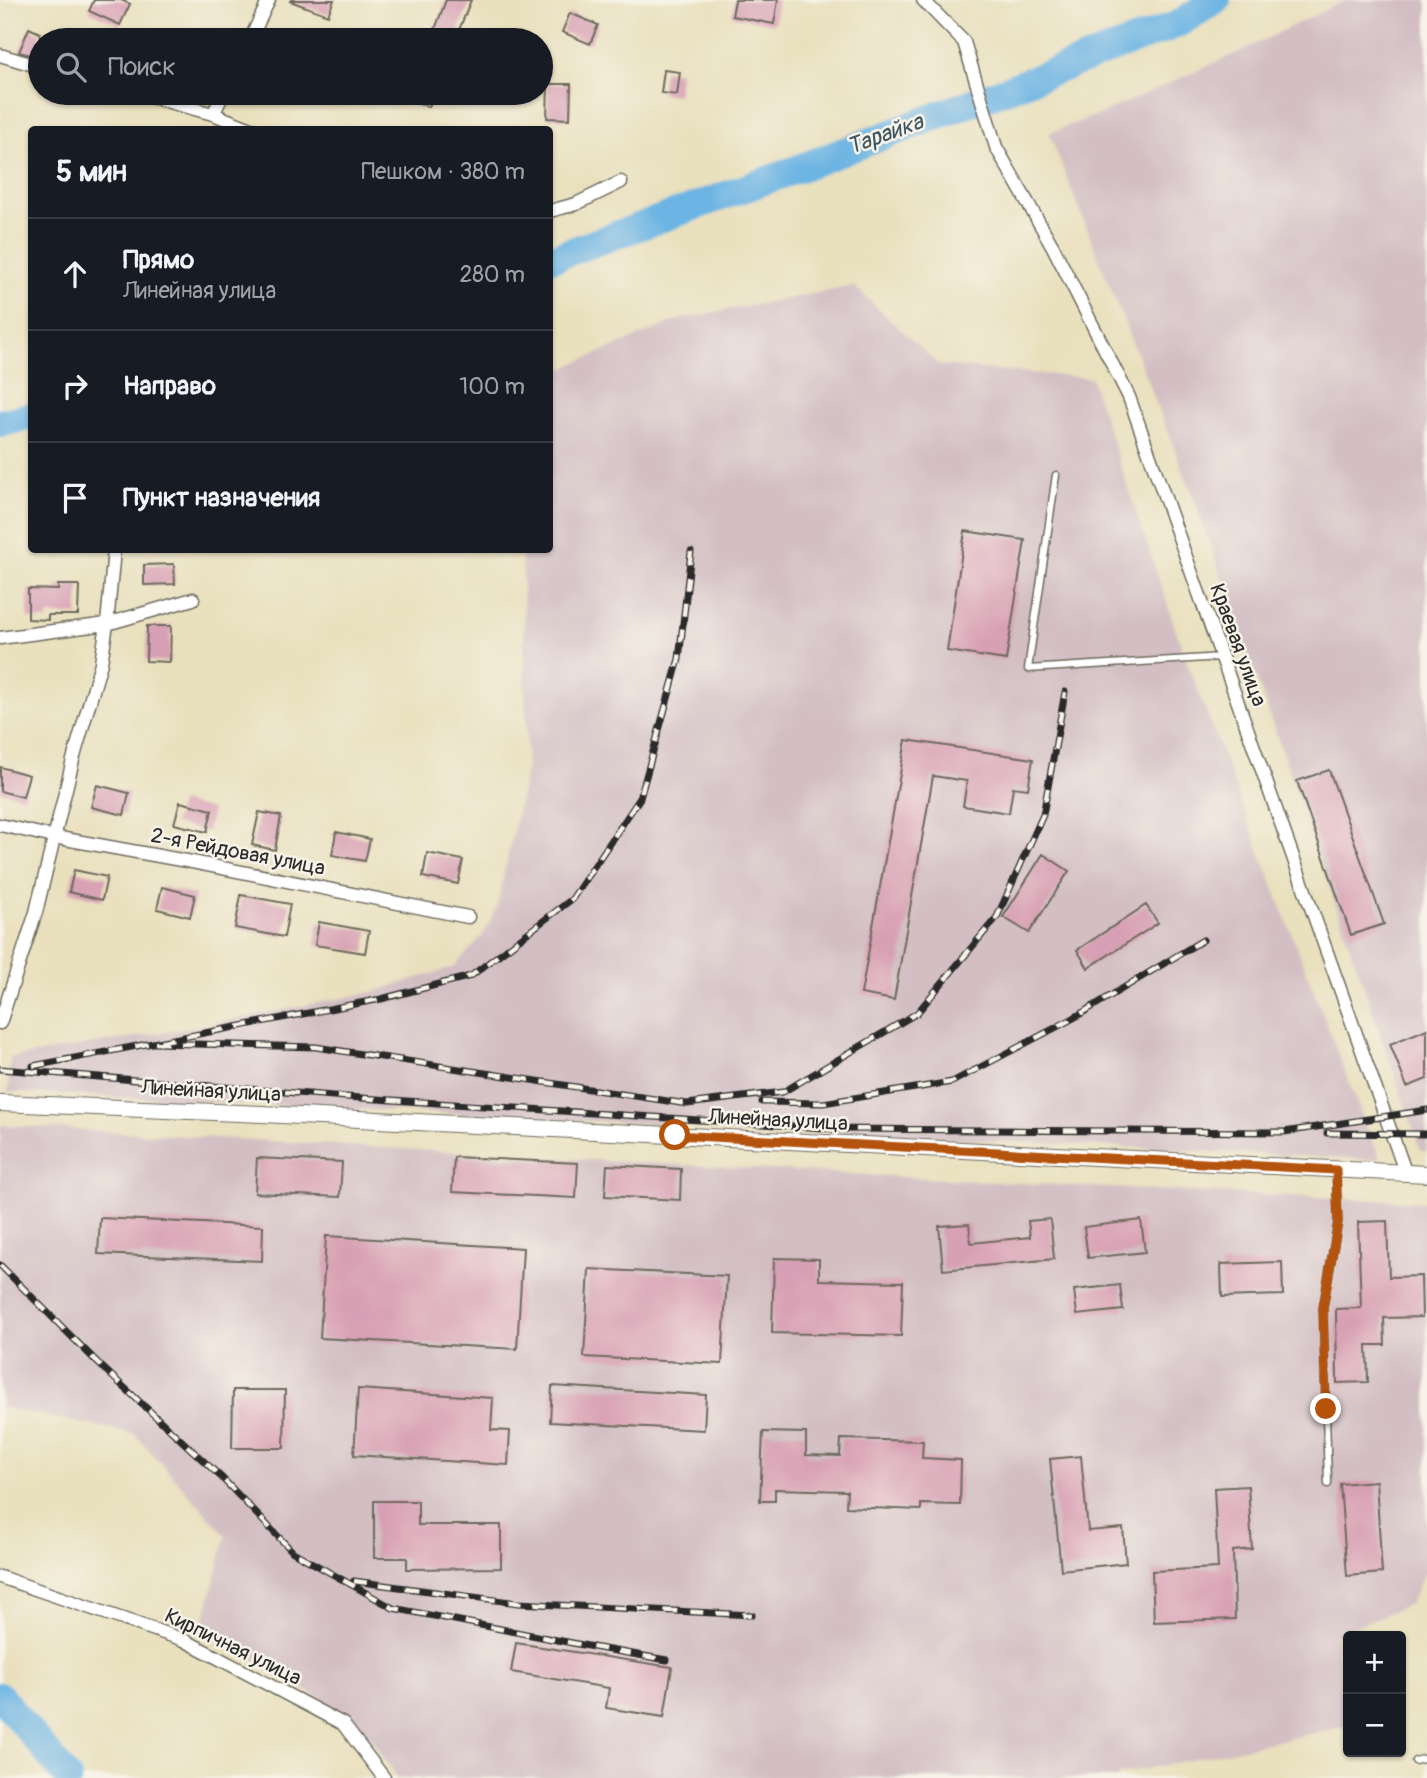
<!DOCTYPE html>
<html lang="ru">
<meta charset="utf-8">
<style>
:root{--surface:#171b24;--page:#242831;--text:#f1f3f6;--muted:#9ea1a6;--line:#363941}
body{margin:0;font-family:Pangolin,sans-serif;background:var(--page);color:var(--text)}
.controls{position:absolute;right:21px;bottom:21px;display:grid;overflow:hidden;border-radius:7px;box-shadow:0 2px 5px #0004}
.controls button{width:63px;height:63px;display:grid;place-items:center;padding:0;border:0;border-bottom:2px solid var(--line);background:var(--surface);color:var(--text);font:35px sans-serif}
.stop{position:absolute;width:21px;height:21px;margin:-16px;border:5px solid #b45309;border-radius:50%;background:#fff}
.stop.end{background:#b45309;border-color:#fff;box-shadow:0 2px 7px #0008}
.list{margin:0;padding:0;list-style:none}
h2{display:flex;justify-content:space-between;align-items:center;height:91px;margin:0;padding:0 28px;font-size:30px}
h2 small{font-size:23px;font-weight:400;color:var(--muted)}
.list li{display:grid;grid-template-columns:46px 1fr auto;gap:21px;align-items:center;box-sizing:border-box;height:112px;padding:0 28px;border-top:2px solid var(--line)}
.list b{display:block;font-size:26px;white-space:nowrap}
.list p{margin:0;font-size:23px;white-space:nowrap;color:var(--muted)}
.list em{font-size:23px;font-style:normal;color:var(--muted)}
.icon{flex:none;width:38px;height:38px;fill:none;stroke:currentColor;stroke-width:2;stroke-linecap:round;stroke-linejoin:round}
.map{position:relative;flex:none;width:1427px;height:1778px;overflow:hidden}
.search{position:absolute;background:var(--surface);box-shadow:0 2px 5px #0004;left:28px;top:28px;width:525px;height:77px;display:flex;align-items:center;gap:18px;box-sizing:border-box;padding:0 24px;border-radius:38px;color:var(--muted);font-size:26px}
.panel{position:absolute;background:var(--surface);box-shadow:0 2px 5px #0004;left:28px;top:126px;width:525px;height:427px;border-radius:7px}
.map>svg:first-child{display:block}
</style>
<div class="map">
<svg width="1427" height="1778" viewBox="0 0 1427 1778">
<rect width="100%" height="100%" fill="#f7f3e8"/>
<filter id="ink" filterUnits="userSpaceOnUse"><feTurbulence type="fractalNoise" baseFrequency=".0143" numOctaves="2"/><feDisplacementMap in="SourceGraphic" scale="14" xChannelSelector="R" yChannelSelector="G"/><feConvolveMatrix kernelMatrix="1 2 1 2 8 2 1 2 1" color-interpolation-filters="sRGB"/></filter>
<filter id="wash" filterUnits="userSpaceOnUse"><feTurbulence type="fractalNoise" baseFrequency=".00686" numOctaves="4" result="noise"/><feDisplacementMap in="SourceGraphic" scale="28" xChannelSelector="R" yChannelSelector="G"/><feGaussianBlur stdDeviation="1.57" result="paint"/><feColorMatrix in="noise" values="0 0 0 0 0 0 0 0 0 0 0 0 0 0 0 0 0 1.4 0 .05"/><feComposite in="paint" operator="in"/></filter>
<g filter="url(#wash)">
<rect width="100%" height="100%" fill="#e9e0bd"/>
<!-- industrial -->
<path fill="#d2bec3" d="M1346 0H1427V1151H1421L1195 501 1049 133 1105 112 1243 50Z
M854 286 939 365 1091 378 1184 654 1365 1124 1381 1160 8 1092 10 1058 189 1028 373 992 454 967 482 936 497 907 527 766 522 550H550V374L680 319Z
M0 1125 590 1160 1130 1189 1427 1202V1574L1423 1575 1410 1604 1334 1635 1347 1726 1118 1775V1778H398L358 1721 202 1628 226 1536 135 1434 0 1407Z"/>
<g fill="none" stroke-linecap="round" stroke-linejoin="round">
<!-- river -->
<path stroke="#6cb4e3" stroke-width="28" d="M550 259 776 177 1176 25 1217 0
M0 423 32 416
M0 1696 68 1778"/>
</g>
<g id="blocks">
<!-- building -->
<path fill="#d8a0b4" d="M94 0H121L130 4 120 25 89 11Z
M291 0H334L328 15 290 1Z
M446 0H471L455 40H431Z
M735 0H778L774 24 732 16Z
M570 13 598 25 590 44 562 32Z
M29 28 40 33V52L38 57 19 52Z
M664 70 680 72 677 95 661 93Z
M548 84H571L570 119 547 118Z
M395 93H434L429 107Z
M965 531 1025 540 1006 660 947 651Z
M174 564 175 584 144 585V565Z
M58 585H79L78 615H48V620L28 619V589L58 590Z
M147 626H171L170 662 146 661Z
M906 740 1033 759 1028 789 1013 787 1009 813 963 806 967 781 933 776 894 1000 861 994Z
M0 767 29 775 23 797 0 791Z
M1329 770 1384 924 1351 935 1297 781Z
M97 785 129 793 124 815 91 807Z
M180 802 212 810 207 832 174 824Z
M259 812 281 816 275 850 252 845Z
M336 832 370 839 365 861 332 855Z
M427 853 463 860 458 884 423 877Z
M1043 854 1069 871 1029 933 1003 917Z
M74 870 107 877 102 900 69 892Z
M162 887 195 895 190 917 157 909Z
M241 895 290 904 284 937 235 928Z
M1146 905 1158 923 1088 968 1077 950Z
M319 922 369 931 365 953 315 945Z
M1427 1029V1079L1407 1087 1390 1044Z
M454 1157 578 1163 576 1198 452 1192Z
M257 1158 342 1162 340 1197 255 1193Z
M607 1165 681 1169 680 1200 605 1196Z
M100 1218 263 1226 262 1261 98 1254Z
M1050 1219 1054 1259 943 1270 939 1226 969 1224 971 1243 1030 1237 1028 1221Z
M1141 1220 1145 1252 1088 1258 1084 1227Z
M1387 1221 1389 1277 1421 1276 1422 1317 1384 1318 1385 1345H1367L1368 1382 1337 1383 1336 1309 1361 1308 1358 1222Z
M326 1236 523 1248 517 1349 320 1338Z
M774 1258 819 1259V1280L903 1282 901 1336 772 1333Z
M1282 1262 1283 1295 1222 1297 1221 1264Z
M589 1269 727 1276 722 1364 584 1357Z
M1120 1285 1123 1310 1077 1315 1074 1290Z
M552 1386 706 1395 704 1430 550 1422Z
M358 1389 493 1398 491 1430 510 1431 508 1465 354 1455Z
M233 1390H285L284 1448H232Z
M763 1432 806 1433V1455L840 1456 841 1439 923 1441 922 1458 961 1460 960 1505 921 1504V1510L846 1507 847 1491 775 1489V1501H760Z
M1081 1456 1088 1531 1123 1528 1126 1563 1061 1570 1050 1459Z
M1376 1481 1382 1573 1347 1576 1340 1484Z
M1248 1486 1252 1549 1233 1551 1235 1619 1154 1622 1152 1571 1218 1568 1214 1488Z
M374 1501H418V1525H501V1568L407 1569V1558H374Z
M516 1643 672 1667 664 1717 606 1708 609 1688 511 1672Z"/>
</g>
</g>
<g filter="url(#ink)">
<use href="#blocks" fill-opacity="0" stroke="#6e6a5e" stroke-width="2"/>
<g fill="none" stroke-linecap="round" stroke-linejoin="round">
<defs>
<path id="service" d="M1056 475 1028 669 1222 657
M1328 1484 1323 1308 1338 1221 1336 1172
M1415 1761 1427 1758"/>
<path id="minor" d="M923 0 964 42 996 147 1053 247 1129 397 1406 1174
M250 40 269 0
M0 55 40 67
M136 93 213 114 224 93
M213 114 254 130
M550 211 576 204 621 182
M0 638 107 624 193 599
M0 825 54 837 192 862 468 917
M0 1023 36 912 73 760 101 663 107 624 114 550
M0 1577 184 1640 343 1724 384 1778"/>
<path id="tertiary" d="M0 1103 262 1114 1427 1174"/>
</defs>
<!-- service casing -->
<use href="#service" stroke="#6e6a5e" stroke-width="9"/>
<!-- minor casing -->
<use href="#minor" stroke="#6e6a5e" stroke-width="15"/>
<!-- tertiary casing -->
<use href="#tertiary" stroke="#6e6a5e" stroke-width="18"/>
<!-- service -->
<use href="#service" stroke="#fff" stroke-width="6"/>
<!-- minor -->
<use href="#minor" stroke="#fff" stroke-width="12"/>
<!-- tertiary -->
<use href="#tertiary" stroke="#fff" stroke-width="16"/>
<defs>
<path id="rail" d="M155 1043 316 1047 687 1104 783 1092 917 1013 997 917 1043 815 1065 692
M33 1066 381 999 471 976 572 899 640 798 679 659 691 552
M0 1069 346 1097 837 1129 1284 1132 1427 1110
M762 1102 823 1103 952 1082 1072 1019 1203 940
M1327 1133 1427 1134
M0 1265 100 1365 221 1477 293 1552 393 1608 598 1648 667 1660
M354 1581 518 1603 752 1615"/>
</defs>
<!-- rail casing -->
<use href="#rail" stroke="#2b2b2b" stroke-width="7"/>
<!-- rail -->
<use href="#rail" stroke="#f7f3e8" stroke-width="4.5" stroke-dasharray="13" stroke-linecap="butt"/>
</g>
</g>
<g fill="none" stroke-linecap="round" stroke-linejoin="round" filter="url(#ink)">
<!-- route -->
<path stroke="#b45309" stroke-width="9" d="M675 1135 1336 1170 1338 1222 1323 1308 1326 1409"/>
</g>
<g text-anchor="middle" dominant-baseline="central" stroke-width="5" stroke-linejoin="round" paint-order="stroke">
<!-- street labels -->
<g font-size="21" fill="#2b2b2b" stroke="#f7f3e8">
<text transform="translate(1238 645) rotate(70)">Краевая улица</text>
<text transform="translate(238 852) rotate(11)">2-я Рейдовая улица</text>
<text transform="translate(211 1091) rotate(3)">Линейная улица</text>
<text transform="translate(778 1120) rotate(3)">Линейная улица</text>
<text transform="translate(233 1647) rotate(26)">Кирпичная улица</text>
</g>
<!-- water labels -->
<g font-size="23" font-style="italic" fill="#3e5462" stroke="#f7f3e8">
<text transform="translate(885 134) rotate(-20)">Тарайка</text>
</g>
</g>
</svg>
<div class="controls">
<button>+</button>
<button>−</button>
</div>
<div class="stop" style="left:675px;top:1135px"></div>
<div class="stop end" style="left:1326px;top:1409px"></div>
<div class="search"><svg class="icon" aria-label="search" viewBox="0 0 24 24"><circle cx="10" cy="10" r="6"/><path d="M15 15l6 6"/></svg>Поиск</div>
<section class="panel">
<h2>5 мин<small>Пешком · 380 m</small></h2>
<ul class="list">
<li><svg class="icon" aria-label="ahead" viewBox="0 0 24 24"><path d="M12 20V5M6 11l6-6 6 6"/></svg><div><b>Прямо</b><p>Линейная улица</p></div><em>280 m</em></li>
<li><svg class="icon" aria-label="right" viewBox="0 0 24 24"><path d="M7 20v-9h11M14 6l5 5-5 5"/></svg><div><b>Направо</b></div><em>100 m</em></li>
<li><svg class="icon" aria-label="arrive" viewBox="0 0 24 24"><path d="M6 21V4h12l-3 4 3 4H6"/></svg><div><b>Пункт назначения</b></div></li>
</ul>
</section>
</div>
